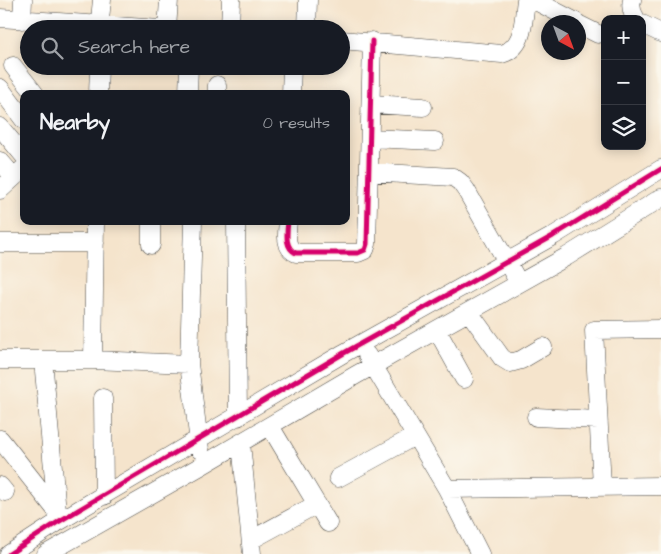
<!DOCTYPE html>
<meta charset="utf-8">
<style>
:root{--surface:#171b24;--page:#20242c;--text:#f1f3f6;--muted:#9ea1a6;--line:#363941}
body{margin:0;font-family:"Architects Daughter",sans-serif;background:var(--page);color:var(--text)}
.controls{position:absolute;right:15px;top:15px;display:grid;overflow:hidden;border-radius:10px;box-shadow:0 2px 12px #0003}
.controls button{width:45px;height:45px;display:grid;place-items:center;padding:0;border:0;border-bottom:1px solid var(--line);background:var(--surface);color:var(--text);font:25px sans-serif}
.compass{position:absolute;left:541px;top:15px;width:45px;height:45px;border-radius:50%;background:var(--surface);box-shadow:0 2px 12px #0003;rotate:139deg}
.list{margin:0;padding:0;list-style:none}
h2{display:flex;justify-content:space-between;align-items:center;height:65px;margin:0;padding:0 20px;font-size:21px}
h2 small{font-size:16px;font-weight:400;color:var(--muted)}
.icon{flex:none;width:28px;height:28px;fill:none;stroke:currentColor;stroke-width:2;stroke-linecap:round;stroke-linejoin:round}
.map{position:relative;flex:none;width:661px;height:554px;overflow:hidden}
.search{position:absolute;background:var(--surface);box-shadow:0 2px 12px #0003;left:20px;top:20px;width:330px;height:55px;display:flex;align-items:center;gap:12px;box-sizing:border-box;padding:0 18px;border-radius:28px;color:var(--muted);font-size:19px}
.panel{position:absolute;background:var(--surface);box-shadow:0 2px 12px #0003;left:20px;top:90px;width:330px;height:135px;border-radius:10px}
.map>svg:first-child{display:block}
</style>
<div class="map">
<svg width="661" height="554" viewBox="0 0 661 554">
<rect width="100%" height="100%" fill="#fbf7ec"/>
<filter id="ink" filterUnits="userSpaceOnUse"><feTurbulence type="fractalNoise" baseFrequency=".02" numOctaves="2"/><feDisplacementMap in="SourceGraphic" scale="10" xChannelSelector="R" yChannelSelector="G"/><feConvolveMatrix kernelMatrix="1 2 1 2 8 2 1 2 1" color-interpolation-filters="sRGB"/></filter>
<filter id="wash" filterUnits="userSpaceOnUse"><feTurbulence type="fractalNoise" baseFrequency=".0096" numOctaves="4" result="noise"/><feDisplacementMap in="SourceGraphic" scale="20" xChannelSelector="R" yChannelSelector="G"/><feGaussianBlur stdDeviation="1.12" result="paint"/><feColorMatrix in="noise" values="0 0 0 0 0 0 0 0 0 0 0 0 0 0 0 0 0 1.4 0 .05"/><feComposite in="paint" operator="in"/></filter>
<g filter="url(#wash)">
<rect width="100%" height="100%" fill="#f5e4cc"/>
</g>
<g filter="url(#ink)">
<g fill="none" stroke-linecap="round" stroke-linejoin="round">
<defs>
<path id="minor" d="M534 0 576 22
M632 0C630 7 632 13 636 19
M0 18 160 29
M22 20 23 0
M578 24 598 34
M642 24 661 33
M99 29 102 0
M167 29 169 0
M230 29 231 0
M307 29 308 0
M341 40 502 54C525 47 523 20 526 0
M13 66 35 94
M217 85V94
M0 88 24 120
M98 94 99 66
M188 94 189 66
M291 94 292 66
M371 104 423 107
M0 127 24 156
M370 138 435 141
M0 161 14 177
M369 172 453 177 460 182 466 190 519 283
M0 190 24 168
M193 221 189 364 200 450
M236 221 238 417
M288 221C287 232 284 248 296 253H358L365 250 367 244 372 41
M0 243H95
M151 245V221
M469 312 502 358 510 363 521 360 543 347
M437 330 464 379
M367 355 447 489 480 554
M0 360H93L95 221
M43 360 58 522
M93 360 189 364
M103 398 104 496
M536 417 598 420
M270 426 328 523
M0 439 56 510
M241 443 252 554
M338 478 415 436
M0 486 5 492
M602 487 594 330 661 329
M447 489 661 486
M251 540 317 504
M9 554 58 522 344 353 553 236 661 169
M46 554 201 466 356 375 566 257 661 198"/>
</defs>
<!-- minor casing -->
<use href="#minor" stroke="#494743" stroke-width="19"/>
<!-- minor -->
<use href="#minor" stroke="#fff" stroke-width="18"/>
<defs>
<path id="cycleway" d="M288 221C287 232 284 248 296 253H358L365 250 367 244 372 41
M9 554 58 522 344 353 553 236 661 169"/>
</defs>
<!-- cycleway casing -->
<use href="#cycleway" stroke="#fbf7ec" stroke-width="8"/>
<!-- cycleway -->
<use href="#cycleway" stroke="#d6006c" stroke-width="5"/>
</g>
</g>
</svg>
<div class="controls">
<button>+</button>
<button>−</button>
<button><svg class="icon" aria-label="layers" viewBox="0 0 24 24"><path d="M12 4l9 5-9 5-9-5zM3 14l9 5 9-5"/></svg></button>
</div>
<svg class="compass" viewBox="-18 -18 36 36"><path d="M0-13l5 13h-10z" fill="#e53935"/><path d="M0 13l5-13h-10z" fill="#9ea1a6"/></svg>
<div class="search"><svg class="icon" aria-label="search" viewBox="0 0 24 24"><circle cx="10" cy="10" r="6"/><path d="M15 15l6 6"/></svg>Search here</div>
<section class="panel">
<h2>Nearby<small>0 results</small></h2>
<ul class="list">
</ul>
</section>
</div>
